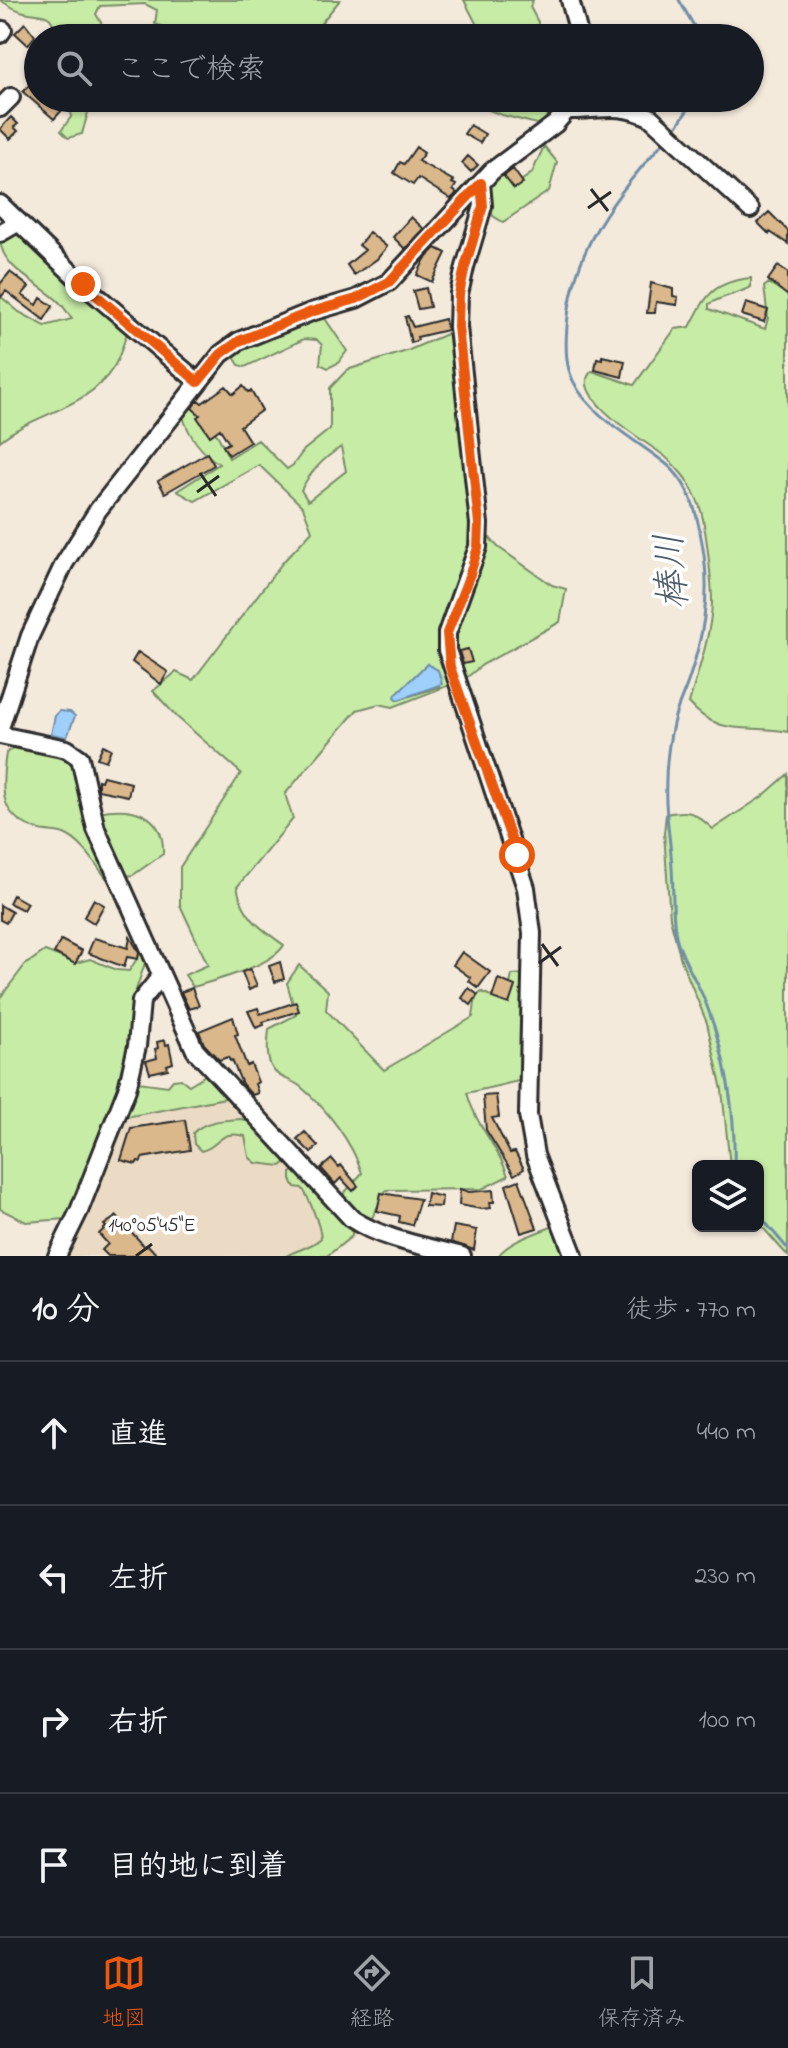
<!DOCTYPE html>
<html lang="ja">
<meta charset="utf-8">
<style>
:root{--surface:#171b24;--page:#20242c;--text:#f1f3f6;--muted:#9ea1a6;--line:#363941;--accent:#ea580c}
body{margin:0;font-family:"Indie Flower","Klee One",sans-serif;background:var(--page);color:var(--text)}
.controls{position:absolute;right:24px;bottom:24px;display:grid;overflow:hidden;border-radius:12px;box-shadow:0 2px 6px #0004}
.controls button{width:72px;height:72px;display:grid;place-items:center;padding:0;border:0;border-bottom:2px solid var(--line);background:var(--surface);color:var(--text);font:40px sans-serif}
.stop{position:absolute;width:24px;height:24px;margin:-18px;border:6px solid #ea580c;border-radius:50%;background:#fff}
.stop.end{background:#ea580c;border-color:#fff;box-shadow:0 2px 8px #0008}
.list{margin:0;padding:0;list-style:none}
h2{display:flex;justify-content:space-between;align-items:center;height:104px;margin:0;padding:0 32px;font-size:34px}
h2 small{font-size:26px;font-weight:400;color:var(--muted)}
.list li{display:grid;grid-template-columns:52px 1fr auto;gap:24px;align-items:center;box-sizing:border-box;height:144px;padding:0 32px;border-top:2px solid var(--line)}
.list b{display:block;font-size:30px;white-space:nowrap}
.list em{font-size:26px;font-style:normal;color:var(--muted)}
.icon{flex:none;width:44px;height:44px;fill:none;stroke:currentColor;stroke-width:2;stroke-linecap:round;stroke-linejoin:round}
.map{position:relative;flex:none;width:788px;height:1256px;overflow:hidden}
.search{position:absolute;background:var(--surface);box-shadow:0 2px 6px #0004;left:24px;right:24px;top:24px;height:88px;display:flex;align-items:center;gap:20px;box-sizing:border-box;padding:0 28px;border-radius:44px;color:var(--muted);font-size:30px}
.sheet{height:680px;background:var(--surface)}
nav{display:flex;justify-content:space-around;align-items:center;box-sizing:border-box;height:112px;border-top:2px solid var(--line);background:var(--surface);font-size:22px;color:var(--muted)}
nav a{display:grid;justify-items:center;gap:4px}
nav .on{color:var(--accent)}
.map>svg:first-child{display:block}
</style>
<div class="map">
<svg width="788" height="1256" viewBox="0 0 788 1256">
<rect width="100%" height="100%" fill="#f4eadc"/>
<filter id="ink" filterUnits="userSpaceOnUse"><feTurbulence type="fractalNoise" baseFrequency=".0125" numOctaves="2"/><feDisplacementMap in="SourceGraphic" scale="16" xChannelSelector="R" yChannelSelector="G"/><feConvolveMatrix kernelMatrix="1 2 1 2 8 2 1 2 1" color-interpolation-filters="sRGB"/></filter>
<g filter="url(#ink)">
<!-- built -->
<path fill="#ecdbc4" d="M227 1092 359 1231 358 1234 329 1256H65L94 1195 126 1112Z"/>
<!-- green -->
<path fill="#c7eca6" stroke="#798c68" stroke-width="2" fill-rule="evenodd" d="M0 0H340L309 38H197L155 24 157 10 145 4 100 6 96 14 110 38H56C53 10 45 17 24 12 16 10 6 4 0 0Z
M464 0H533L530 7 538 22 536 38H475L478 27Z
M63 98H92L82 134 68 138 61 131 71 117 72 104Z
M458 98H556L554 106 541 125 502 115Z
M544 146 557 162 549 191 503 222 493 216C487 201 486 189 495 175L503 176 514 186 532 173Z
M15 230 127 333C123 344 120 358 113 368 87 409 36 412 0 441V296L19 312 45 326 72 319C68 314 65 308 60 303 42 284 2 270 0 240Z
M751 278V287C736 295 724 295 709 304V309L765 329 768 318 764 287 769 283 788 295V732C749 724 719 738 689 703 698 671 711 636 712 602 712 583 706 528 701 511 698 499 689 482 681 473 675 466 667 457 659 452 644 441 566 394 592 371L634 385 675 329 690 327C706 295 713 282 751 278Z
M321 317 326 320 347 351 338 363 328 368 320 364 322 345 317 340 304 339 245 367 239 365 234 357C244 339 300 324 321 317Z
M451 332 475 522 498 547 552 585 566 589 560 622 482 665 465 679 393 707 379 704 357 710 285 794 293 819 237 887C243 917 261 929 284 945 272 966 216 980 193 987L185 975 208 965 180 905V867L241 773 177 717 153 691 176 672 193 680 283 562 312 531 303 507 259 465 195 501 177 491 219 464C201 452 190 438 183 417L191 404 218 436 229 458 258 440 287 469 293 465 304 450 330 429V388L347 370 407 351ZM341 447 346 471 308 501 301 490C310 472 324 458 341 447ZM427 664 439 687 398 700 396 694Z
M15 747C72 750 75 765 98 812 131 805 165 813 163 854L133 875 107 879C96 865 82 841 64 834 57 831 48 832 40 830 0 819 0 792 6 753Z
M788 774V1256L758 1222V1166H730L722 1090 707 1023 681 960 670 918 664 833 666 814C693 809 694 813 713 829L763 796Z
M45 951 76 963 90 959 117 970 129 971 142 951 146 960 133 999 130 1044 121 1086 66 1219 26 1222 0 1209V998L25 965Z
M299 965 328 991 326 1010 384 1070 473 1017 476 996 482 992 506 1003 512 975 525 974 523 1080 467 1093C476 1127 498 1145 508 1176L482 1189 386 1190 370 1222 357 1217 339 1199 362 1173C352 1142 327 1109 301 1087 292 1079 277 1079 271 1066 266 1056 268 1040 269 1029L296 1015 287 983Z
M207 1074 225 1098 126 1117 138 1082 168 1086 173 1080 181 1079 189 1085Z
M242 1119C259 1125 277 1146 287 1161L281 1166 256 1163 249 1157 245 1136C218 1129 220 1147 201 1151L194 1144 193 1133C205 1120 225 1120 242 1119Z
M297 1169 352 1232V1236L327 1256H286C298 1249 311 1248 321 1238 320 1226 309 1197 302 1188L295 1187 291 1180V1173Z
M556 1225 566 1256H498C510 1240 538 1233 556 1225Z"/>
<!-- water -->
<path fill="#9ed0fb" stroke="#708ea8" stroke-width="2" d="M427 664 438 670 442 684 398 700 395 697 396 694Z
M59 711 70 712 75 716 67 737 51 734 55 716Z"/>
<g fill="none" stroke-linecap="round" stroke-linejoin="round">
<!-- stream -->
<path stroke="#708ea8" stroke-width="3" d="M679 0 701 38
M674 130 696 98
M666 139C615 197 573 246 567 326 564 361 567 382 593 408 615 430 641 444 665 463 693 485 699 522 704 555 710 599 703 637 689 679 684 694 676 709 673 724 667 750 665 777 666 802 667 824 671 846 672 868 674 892 671 918 677 940 683 961 697 981 705 1001 725 1052 736 1112 734 1166
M758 1214 788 1249"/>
</g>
<!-- building -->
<path fill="#dab88c" stroke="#2b2b2b" stroke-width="2" d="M25 23 35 36 28 45 15 33Z
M31 83 38 89V98H51L63 109 54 119 23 92Z
M11 117 18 124 14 127 18 131 10 139 0 129Z
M470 125 485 134 480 143 464 134Z
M416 147 424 153 418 161 454 181 452 183 456 185 453 190 457 193 451 199 418 178 413 185 394 173 400 162 404 164Z
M468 156 478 165 471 172 462 163Z
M513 169 523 183 514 189 504 176Z
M769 212 788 231V244L770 232 769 234 758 223Z
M411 217 424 229 405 249 393 237Z
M369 232 387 247 377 259 354 275 347 265 365 250 359 245Z
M436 248 446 253 432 282 417 275 425 259Z
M778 266 788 273V296L768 280Z
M10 272 29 287 22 295 37 305 41 298 53 306 44 320 6 291 0 298V284Z
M651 283 673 289V296L678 297 677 305 656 302 655 313H647Z
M426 288 430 307 418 309 413 291Z
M746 303 768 310 764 322 742 315Z
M408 316 413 327 445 319 447 330 417 337 418 340 411 343 405 317Z
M602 356 625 361 622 377 595 370 597 358 602 359Z
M226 386 233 394 243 386 248 392 251 391 262 410 240 426 250 442 229 455 223 446 229 443 220 429 210 436 197 417 200 415 192 408 198 400 202 403Z
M207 453 214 465 165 493 158 481Z
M468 649 472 662 463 664 459 651Z
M138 652 168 672 161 684 132 662Z
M103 745 111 749 106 761 97 758Z
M103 776 131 783 128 796 98 790V780L101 781Z
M13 895 27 903 23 910 9 903Z
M94 899 104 905 94 923 84 917Z
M0 905 12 912 6 923 0 920Z
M130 937 139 952 138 959 127 957 124 967 88 953 94 938 128 948Z
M61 940 82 951 75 964 54 953Z
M462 952 490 972 478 988 469 981 471 978 453 965Z
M280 962 284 979 275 982 269 966Z
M250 969 257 986 249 990 242 972Z
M498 979 515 986 509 1004 492 998Z
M192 988 199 1006 189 1009 181 992Z
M469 988 478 995 471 1005 462 998Z
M296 1002 299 1011 263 1022 264 1025 256 1028 248 1011 258 1008 260 1014Z
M233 1017 238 1034 235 1035 247 1066 251 1064 258 1082 255 1084 258 1093 252 1095 242 1084 232 1060 230 1061 228 1057 219 1060 204 1044 199 1031Z
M165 1040 166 1045 169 1044 173 1063 167 1065 168 1069 150 1073 146 1061 157 1058 155 1049 158 1048 157 1042Z
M496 1095 499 1117 492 1118 510 1153 515 1152 524 1169 514 1175 486 1130 483 1096Z
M185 1120 190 1150 142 1158 141 1162 138 1161 136 1164 121 1160 131 1128Z
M305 1132 318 1146 311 1153 297 1139Z
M332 1159 339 1167 341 1165 358 1186 353 1191 341 1178 335 1184 321 1168Z
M519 1180 537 1228 521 1233 506 1185Z
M460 1189 469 1192 493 1190 494 1202H490L491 1208 481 1209 459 1205Z
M381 1193 420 1199 412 1225 399 1222 400 1216 377 1211Z
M427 1193 442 1197 441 1207 425 1206Z
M117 1216 145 1247 148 1245 158 1256H108L102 1250 108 1244 99 1234 106 1227 104 1225Z
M454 1226 477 1230 474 1250 451 1242Z"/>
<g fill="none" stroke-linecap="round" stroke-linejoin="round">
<defs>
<path id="minor" d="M570 0 580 38
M0 34 3 30
M0 108 11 97
M567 110C601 111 615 101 650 117L750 209
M481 183 483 206 465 267 459 294 458 327 479 524 478 547 447 633V650L526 888 532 933 528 1115 535 1155 574 1256
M0 204 83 284 198 382
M0 233 19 222
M0 728 30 636 64 564 98 510 221 354 239 341 311 312 356 299 389 282 492 171 555 124 567 110 572 98
M0 735 67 749 80 758 96 829 195 1050 352 1219C384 1240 426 1246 462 1256
M57 1256 79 1211 127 1089 137 1046 141 1001 161 976"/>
</defs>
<!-- minor casing -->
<use href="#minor" stroke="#2b2b2b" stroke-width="22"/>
<!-- minor -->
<use href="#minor" stroke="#fff" stroke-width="16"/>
</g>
</g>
<g fill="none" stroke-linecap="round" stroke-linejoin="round" filter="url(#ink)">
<!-- route -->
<path stroke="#ea580c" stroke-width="10" d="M83 284 198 382 221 354 239 341 311 312 356 299 389 282 481 183 483 206 465 267 459 294 458 327 479 524 478 547 470 574 447 633 450 667 517 855"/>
</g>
<!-- ticks -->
<path fill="none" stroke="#2b2b2b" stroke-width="3" d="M591 189 608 211M588 208 611 192M200 473 216 496M197 492 219 476M542 944 558 966M539 963 561 947M136 1256 152 1244"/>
<g text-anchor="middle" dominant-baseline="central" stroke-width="7" stroke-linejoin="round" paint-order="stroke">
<!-- water labels -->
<g font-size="38" font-style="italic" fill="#4e5d69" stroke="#fff">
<text transform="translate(674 571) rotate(-94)">棒川</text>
</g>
</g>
<g font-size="20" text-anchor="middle" fill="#2b2b2b" stroke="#fff" stroke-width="7" stroke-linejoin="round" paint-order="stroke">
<text x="152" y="1231">140°05'45"E</text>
</g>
</svg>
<div class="controls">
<button><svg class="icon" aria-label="layers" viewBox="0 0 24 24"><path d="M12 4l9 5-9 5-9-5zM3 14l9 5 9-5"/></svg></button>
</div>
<div class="stop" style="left:517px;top:855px"></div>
<div class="stop end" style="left:83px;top:284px"></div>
<div class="search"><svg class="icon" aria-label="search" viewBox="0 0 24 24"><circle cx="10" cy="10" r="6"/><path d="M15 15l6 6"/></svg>ここで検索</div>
</div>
<section class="sheet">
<h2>10 分<small>徒歩 · 770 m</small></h2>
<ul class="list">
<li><svg class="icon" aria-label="ahead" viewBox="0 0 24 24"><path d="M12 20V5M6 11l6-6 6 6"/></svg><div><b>直進</b></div><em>440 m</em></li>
<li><svg class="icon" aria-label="left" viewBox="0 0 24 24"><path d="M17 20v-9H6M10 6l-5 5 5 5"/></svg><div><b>左折</b></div><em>230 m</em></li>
<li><svg class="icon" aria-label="right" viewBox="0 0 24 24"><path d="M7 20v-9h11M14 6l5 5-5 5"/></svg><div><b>右折</b></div><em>100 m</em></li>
<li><svg class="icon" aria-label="arrive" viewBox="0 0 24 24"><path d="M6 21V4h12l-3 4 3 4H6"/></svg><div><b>目的地に到着</b></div></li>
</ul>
</section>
<nav>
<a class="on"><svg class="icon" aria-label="map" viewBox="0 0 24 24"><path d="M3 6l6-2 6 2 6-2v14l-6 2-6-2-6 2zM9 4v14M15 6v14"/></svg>地図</a>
<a><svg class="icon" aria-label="directions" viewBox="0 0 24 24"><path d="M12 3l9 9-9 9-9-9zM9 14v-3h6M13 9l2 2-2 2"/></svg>経路</a>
<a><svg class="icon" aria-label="saved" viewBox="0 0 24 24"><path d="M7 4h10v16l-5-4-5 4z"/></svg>保存済み</a>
</nav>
